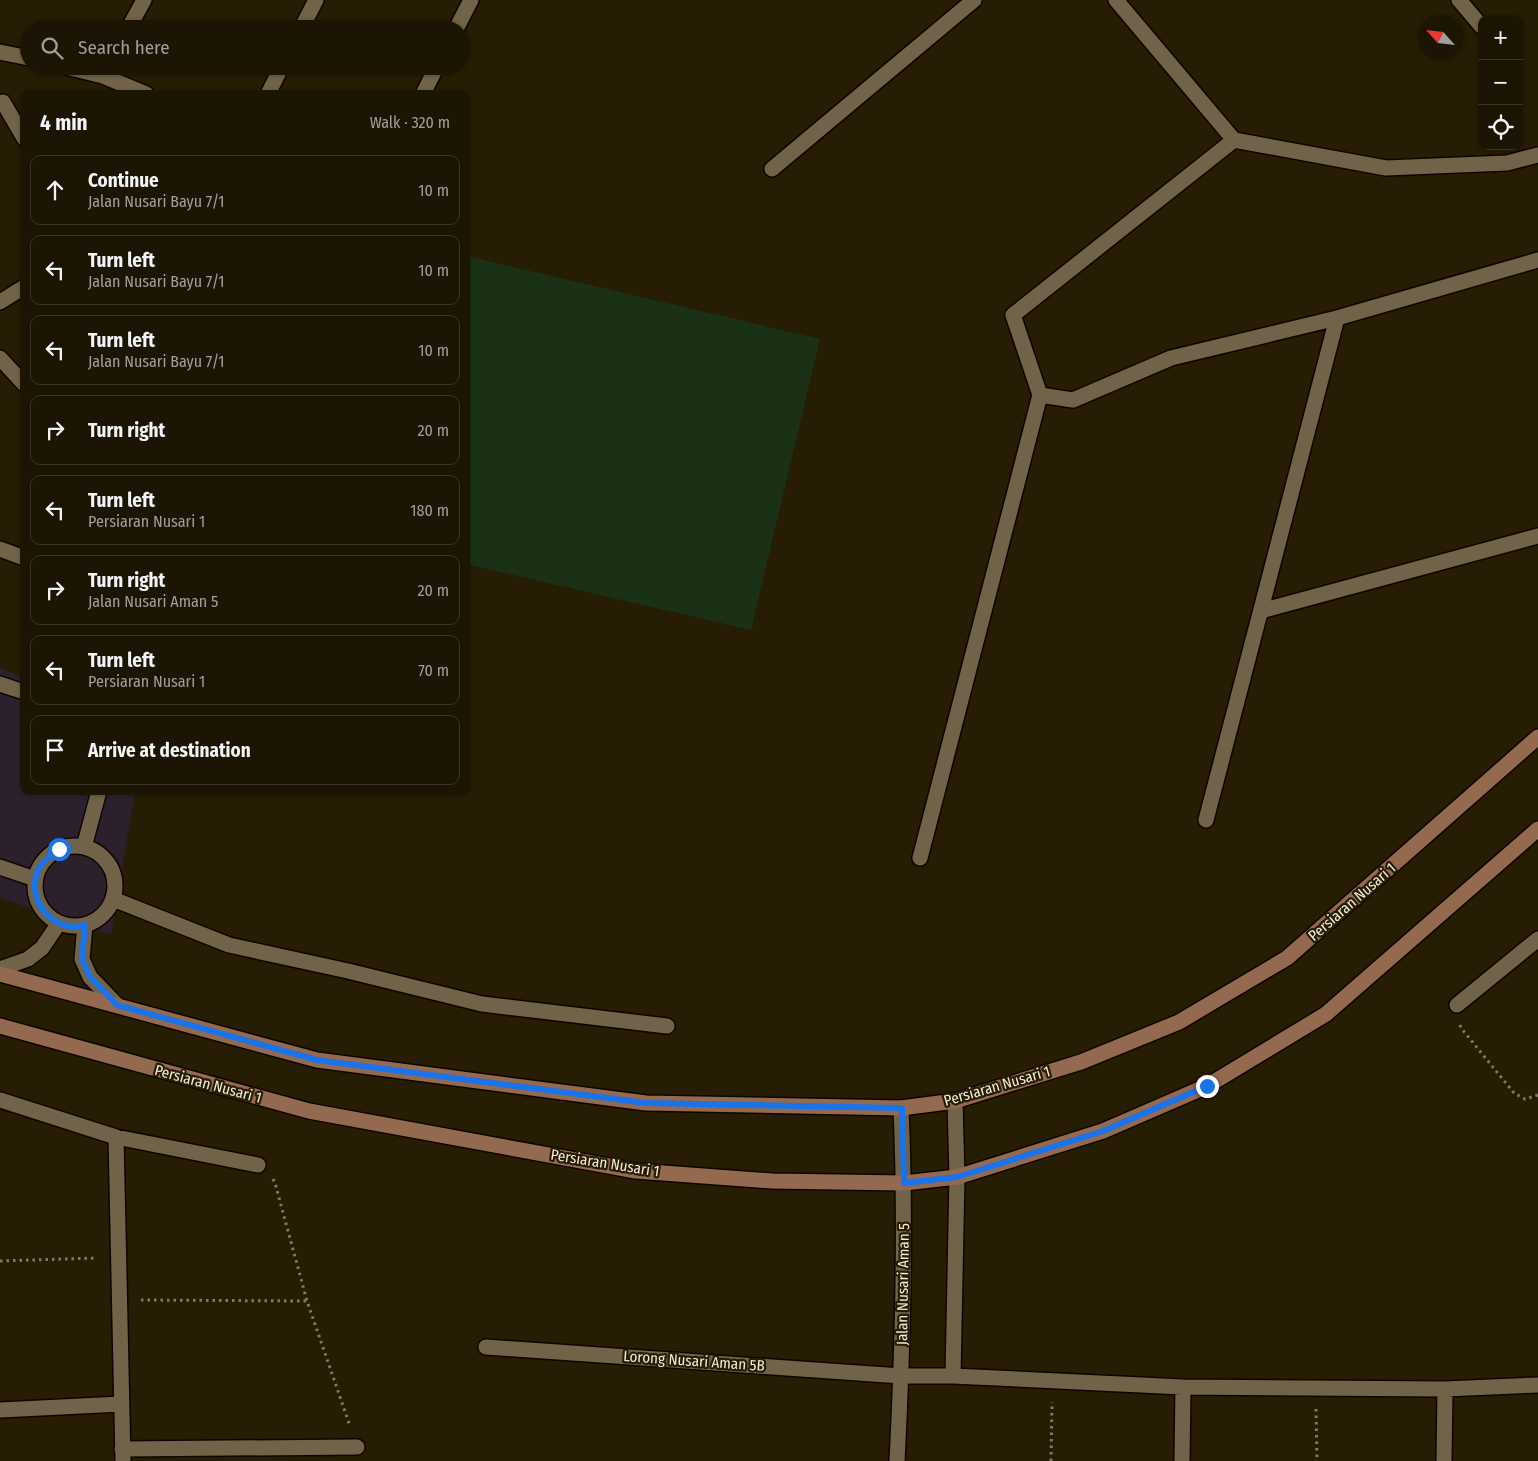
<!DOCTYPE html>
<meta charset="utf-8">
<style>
:root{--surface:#1d1503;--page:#251e0d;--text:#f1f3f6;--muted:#a09f9a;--line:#3b3425}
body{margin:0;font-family:"Fira Sans Condensed",sans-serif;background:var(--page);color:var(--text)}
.controls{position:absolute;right:15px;top:15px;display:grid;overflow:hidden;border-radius:10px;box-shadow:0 1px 4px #0004}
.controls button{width:45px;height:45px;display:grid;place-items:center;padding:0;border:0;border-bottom:1px solid var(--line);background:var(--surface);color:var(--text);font:25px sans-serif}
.compass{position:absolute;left:1418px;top:15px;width:45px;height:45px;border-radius:50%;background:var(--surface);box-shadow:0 1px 4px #0004;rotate:297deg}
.stop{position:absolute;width:15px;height:15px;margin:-11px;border:4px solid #1a73e8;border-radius:50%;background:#fff}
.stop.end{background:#1a73e8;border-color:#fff;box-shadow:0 1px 5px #0008}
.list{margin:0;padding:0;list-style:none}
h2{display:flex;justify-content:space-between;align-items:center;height:65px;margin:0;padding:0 20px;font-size:21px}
h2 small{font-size:16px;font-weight:400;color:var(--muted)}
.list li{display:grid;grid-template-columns:32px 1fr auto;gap:15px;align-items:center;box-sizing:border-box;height:70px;margin:0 10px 10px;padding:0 10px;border:1px solid var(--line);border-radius:10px}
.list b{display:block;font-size:19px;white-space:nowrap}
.list p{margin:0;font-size:16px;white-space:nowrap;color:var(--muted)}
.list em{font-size:16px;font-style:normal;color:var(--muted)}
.icon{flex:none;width:28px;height:28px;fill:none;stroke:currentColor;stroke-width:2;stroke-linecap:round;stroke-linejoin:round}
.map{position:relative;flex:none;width:1538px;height:1461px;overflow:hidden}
.search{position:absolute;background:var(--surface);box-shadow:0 1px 4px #0004;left:20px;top:20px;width:450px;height:55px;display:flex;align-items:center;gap:12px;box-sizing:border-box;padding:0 18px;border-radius:28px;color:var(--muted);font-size:19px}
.panel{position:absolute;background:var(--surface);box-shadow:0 1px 4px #0004;left:20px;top:90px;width:450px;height:705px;border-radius:10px}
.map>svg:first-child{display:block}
</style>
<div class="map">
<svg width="1538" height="1461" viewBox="0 0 1538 1461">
<rect width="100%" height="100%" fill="#271c04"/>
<!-- commercial -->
<path fill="#2d202d" d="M0 668 24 678V791H135L111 935 0 898Z"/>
<!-- green -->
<path fill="#1a3116" d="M466 256 820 339 751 630 466 564Z"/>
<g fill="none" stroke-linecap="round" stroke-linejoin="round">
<defs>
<path id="lane" d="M301 29 316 0
M268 94 282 66
M0 302 24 287
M0 358 24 384
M0 684 24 692
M113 899 229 945 348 971 482 1004 667 1026"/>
<path id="street" d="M1116 0 1234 140 1386 168 1507 163 1538 155
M1459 0 1482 27
M128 29 144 0
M456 29 471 0
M0 52 29 58
M62 66 103 76 146 94
M423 94 437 66
M3 102 24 138
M772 169 974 0
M1040 395 1073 400 1171 358 1337 318 1538 260
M0 549 24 558
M1261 611 1538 536
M1206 820 1337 318
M35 886a40 40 0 1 1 80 0a40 40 0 1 1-80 0Z
M84 847 99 791
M920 858 1040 395 1013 315 1234 140
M0 867 35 879
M85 925 82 959 90 977 117 1005
M0 969 28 959 42 948 59 923
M1457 1005 1538 939
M0 1100 116 1137 258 1165
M116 1137 123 1461
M486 1347 901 1376H953L1183 1387 1445 1389 1538 1385
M953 1376 957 1177 955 1101
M0 1410 121 1404
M122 1449 357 1447
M897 1461C903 1343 906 1225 901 1108
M1182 1461 1183 1387
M1444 1461 1445 1389"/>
<path id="secondary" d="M0 974 317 1060 646 1103 901 1108 955 1101 1081 1062 1179 1022 1287 958 1538 737
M0 1026 309 1111 636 1171 772 1181 904 1183 957 1177 1103 1131 1207 1086 1326 1014 1538 829"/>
</defs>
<!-- lane casing -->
<use href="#lane" stroke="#100600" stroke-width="18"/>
<!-- street casing -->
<use href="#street" stroke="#100600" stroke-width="18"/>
<!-- secondary casing -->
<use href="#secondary" stroke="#100600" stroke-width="18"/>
<!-- path -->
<path stroke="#837a66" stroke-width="3" stroke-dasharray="2.5 4" stroke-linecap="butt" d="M1460 1025 1461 1028 1514 1093 1525 1099 1538 1095
M273 1179 275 1183 307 1301 350 1426
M0 1261 97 1258
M141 1300 307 1301
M1316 1409 1317 1461
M1051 1461 1052 1402"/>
<!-- lane -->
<use href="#lane" stroke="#706349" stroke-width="15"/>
<!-- street -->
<use href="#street" stroke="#706349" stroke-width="15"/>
<!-- secondary -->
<use href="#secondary" stroke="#936a50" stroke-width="15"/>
</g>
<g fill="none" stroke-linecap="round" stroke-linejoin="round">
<!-- route -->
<path stroke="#1a73e8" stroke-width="6" d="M59 849C51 855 44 860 39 868 27 893 43 921 69 926 74 927 80 926 85 925L82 959 90 977 117 1005 317 1060 646 1103 902 1108 904 1183 957 1177 1103 1131 1207 1086"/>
</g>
<g text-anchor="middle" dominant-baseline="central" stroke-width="4.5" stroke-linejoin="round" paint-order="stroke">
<!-- street labels -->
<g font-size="15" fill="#f3ecdd" stroke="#271c04">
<text transform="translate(1352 902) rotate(-41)">Persiaran Nusari 1</text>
<text transform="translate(208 1084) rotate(15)">Persiaran Nusari 1</text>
<text transform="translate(997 1086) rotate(-16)">Persiaran Nusari 1</text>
<text transform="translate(605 1163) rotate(9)">Persiaran Nusari 1</text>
<text transform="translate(903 1284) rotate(-89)">Jalan Nusari Aman 5</text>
<text transform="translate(694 1361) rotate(4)">Lorong Nusari Aman 5B</text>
</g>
</g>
</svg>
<div class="controls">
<button>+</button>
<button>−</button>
<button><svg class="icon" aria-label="locate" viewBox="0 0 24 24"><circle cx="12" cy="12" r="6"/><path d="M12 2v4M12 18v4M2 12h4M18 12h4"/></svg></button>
</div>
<svg class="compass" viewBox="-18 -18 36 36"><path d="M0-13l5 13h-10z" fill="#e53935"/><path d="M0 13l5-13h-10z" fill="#a09f9a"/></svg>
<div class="stop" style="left:59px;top:849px"></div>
<div class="stop end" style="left:1207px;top:1086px"></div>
<div class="search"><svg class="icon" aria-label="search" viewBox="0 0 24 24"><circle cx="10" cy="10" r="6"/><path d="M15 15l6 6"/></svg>Search here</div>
<section class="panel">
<h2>4 min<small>Walk · 320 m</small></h2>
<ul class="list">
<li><svg class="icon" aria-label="ahead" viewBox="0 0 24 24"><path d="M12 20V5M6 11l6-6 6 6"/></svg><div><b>Continue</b><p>Jalan Nusari Bayu 7/1</p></div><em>10 m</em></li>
<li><svg class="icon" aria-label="left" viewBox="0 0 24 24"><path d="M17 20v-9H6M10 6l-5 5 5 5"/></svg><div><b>Turn left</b><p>Jalan Nusari Bayu 7/1</p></div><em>10 m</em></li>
<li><svg class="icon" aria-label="left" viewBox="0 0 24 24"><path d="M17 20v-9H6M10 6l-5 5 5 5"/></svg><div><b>Turn left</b><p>Jalan Nusari Bayu 7/1</p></div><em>10 m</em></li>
<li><svg class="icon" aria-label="right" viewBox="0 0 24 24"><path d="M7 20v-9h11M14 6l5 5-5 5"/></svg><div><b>Turn right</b></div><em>20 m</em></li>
<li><svg class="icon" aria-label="left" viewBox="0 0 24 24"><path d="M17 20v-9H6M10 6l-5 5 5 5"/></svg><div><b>Turn left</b><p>Persiaran Nusari 1</p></div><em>180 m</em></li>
<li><svg class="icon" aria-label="right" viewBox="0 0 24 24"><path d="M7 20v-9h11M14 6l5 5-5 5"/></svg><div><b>Turn right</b><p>Jalan Nusari Aman 5</p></div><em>20 m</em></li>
<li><svg class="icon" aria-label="left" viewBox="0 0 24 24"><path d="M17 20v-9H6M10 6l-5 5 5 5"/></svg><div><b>Turn left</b><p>Persiaran Nusari 1</p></div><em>70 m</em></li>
<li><svg class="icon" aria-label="arrive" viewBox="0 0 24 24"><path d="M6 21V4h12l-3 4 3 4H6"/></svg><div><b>Arrive at destination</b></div></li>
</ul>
</section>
</div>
